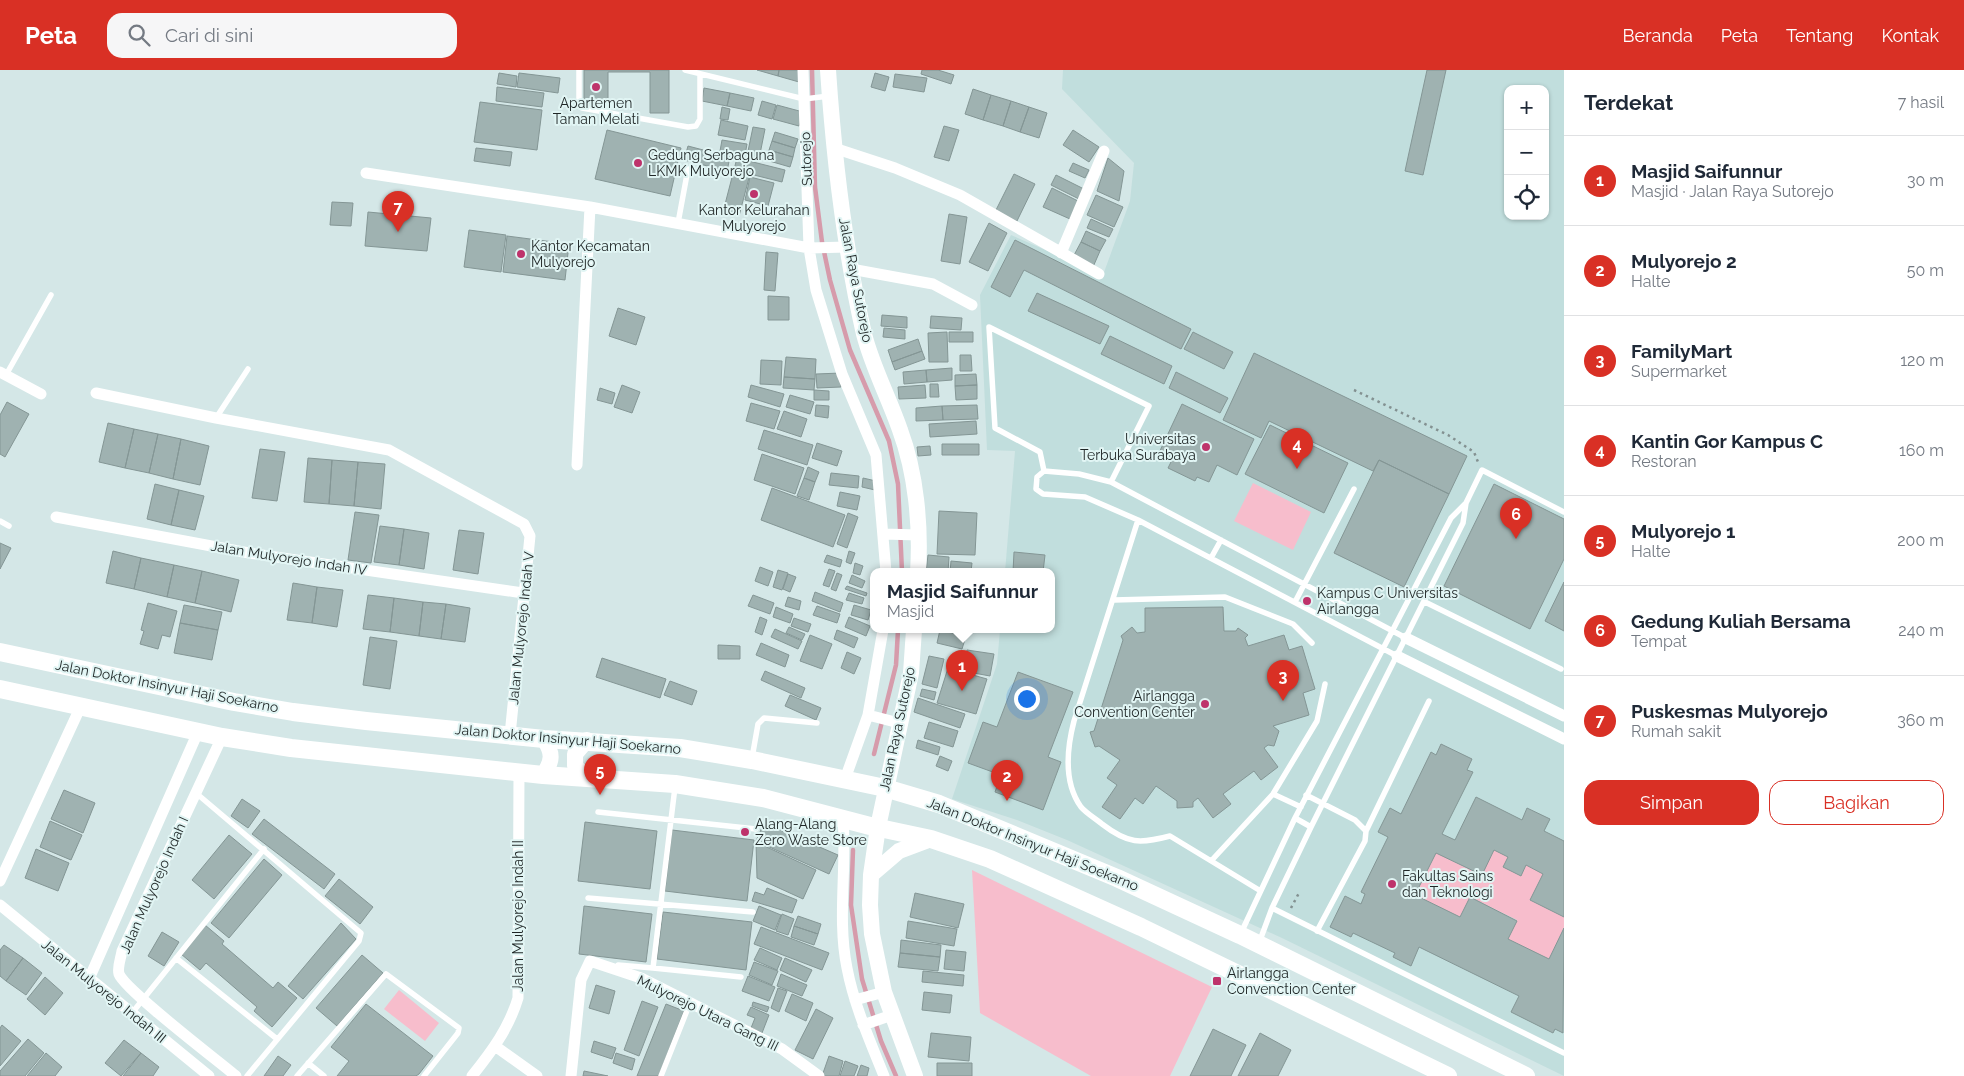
<!DOCTYPE html>
<html lang="id">
<meta charset="utf-8">
<style>
:root{--surface:#fff;--page:#f6f6f7;--text:#1f2937;--muted:#747a83;--line:#e0e1e3;--accent:#d93025}
body{margin:0;font-family:Raleway,sans-serif;background:var(--page);color:var(--text)}
.controls{position:absolute;right:15px;top:15px;display:grid;overflow:hidden;border-radius:10px;box-shadow:0 1px 4px #0004}
.controls button{width:45px;height:45px;display:grid;place-items:center;padding:0;border:0;border-bottom:1px solid var(--line);background:var(--surface);color:var(--text);font:25px sans-serif}
.you{position:absolute;left:1026px;top:628px;width:18px;height:18px;margin:-12px;border:4px solid #fff;border-radius:50%;background:#1a73e8;box-shadow:0 0 0 8px #1a73e833}
.badge{display:grid;place-items:center;width:32px;height:32px;border-radius:50%;background:var(--accent);color:#fff;font-size:16px;font-weight:700}
.pin{position:absolute;translate:-50% -41px;filter:drop-shadow(0 1px 2px #0008)}
.pin::after{content:'';position:absolute;top:26px;width:18px;height:15px;background:inherit;clip-path:polygon(0 0,100% 0,50% 100%)}
.popup{position:absolute;left:870px;top:498px;width:185px;height:65px;box-sizing:border-box;display:grid;place-content:center;border-radius:10px;background:var(--surface);filter:drop-shadow(0 1px 4px #0005);font-size:16px;white-space:nowrap;color:var(--muted)}
.popup b{font-size:19px;color:var(--text)}
.popup::after{content:'';position:absolute;left:50%;top:100%;margin-left:-10px;border:10px solid transparent;border-top-color:var(--surface)}
.list{margin:0;padding:0;list-style:none}
h2{display:flex;justify-content:space-between;align-items:center;height:65px;margin:0;padding:0 20px;font-size:21px}
h2 small{font-size:16px;font-weight:400;color:var(--muted)}
.list li{display:grid;grid-template-columns:32px 1fr auto;gap:15px;align-items:center;box-sizing:border-box;height:90px;padding:0 20px;border-top:1px solid var(--line)}
.list b{display:block;font-size:19px;white-space:nowrap}
.list p{margin:0;font-size:16px;white-space:nowrap;color:var(--muted)}
.list em{font-size:16px;font-style:normal;color:var(--muted)}
.actions{display:flex;gap:10px;padding:15px 20px}
.actions a{flex:1;padding:11px 0;border:1px solid var(--accent);border-radius:15px;text-align:center;font-size:18px;color:var(--accent)}
.actions .main{background:var(--accent);color:#fff}
.icon{flex:none;width:28px;height:28px;fill:none;stroke:currentColor;stroke-width:2;stroke-linecap:round;stroke-linejoin:round}
.map{position:relative;flex:none;width:1564px;height:1006px;overflow:hidden}
header{display:flex;align-items:center;gap:30px;box-sizing:border-box;height:70px;padding:0 25px;background:var(--accent);color:#fff}
header strong{font-size:24px}
nav{display:flex;gap:28px;margin-inline-start:auto;font-size:18px}
.search{width:350px;height:45px;background:var(--page);display:flex;align-items:center;gap:12px;box-sizing:border-box;padding:0 18px;border-radius:15px;color:var(--muted);font-size:19px}
main{display:flex}
aside{flex:1;background:var(--surface)}
.map>svg:first-child{display:block}
</style>
<header>
<strong>Peta</strong>
<div class="search"><svg class="icon" aria-label="search" viewBox="0 0 24 24"><circle cx="10" cy="10" r="6"/><path d="M15 15l6 6"/></svg>Cari di sini</div>
<nav><a>Beranda</a><a>Peta</a><a>Tentang</a><a>Kontak</a></nav>
</header>
<main>
<div class="map">
<svg width="1564" height="1006" viewBox="0 0 1564 1006">
<rect width="100%" height="100%" fill="#d4e7e7"/>
<!-- built -->
<path fill="#c1dedd" fill-rule="evenodd" d="M1063 0H1564V1006L1282 868 1067 770 1017 750 952 729 997 594 1000 560H1051V502H1005L1015 381 987 380 980 225 1011 165 1103 205 1130 131 1134 93 1062 19ZM1508 19H1545V146H1508Z"/>
<!-- green -->
<path fill="#f7bdcc" d="M1253 413 1311 442 1293 480 1234 451Z
M1494 780 1508 787 1503 797 1521 806 1526 795 1543 804 1530 830 1564 847V858L1549 889 1508 869 1517 850 1470 827 1460 847 1415 825 1436 783 1481 805Z
M972 800 1212 917 1170 1006H1091L980 943Z
M399 920 439 953 425 971 384 939Z"/>
<g fill="none" stroke-linecap="round" stroke-linejoin="round">
<!-- stream -->
<path stroke="#d69bab" stroke-width="4.5" d="M812 0 815 117 822 172 830 210 850 280 889 371 898 414 902 502
M874 684 896 595 898 560
M853 780 851 835 862 909 881 971 896 1006"/>
</g>
<!-- building -->
<path fill="#9fb2b1" stroke="#849695" d="M584 0H669V43H650V2H608V33H584Z
M757 0H779L778 6Z
M779 0H802L799 12 778 6Z
M922 0H938L954 5 951 14 921 4Z
M1427 0H1446L1423 105 1405 101Z
M499 3 517 6 516 17 497 14Z
M519 3 560 8 558 23 517 17Z
M875 3 889 7 885 21 871 17Z
M895 4 927 8 924 22 893 17Z
M497 17 544 23 542 37 496 31Z
M704 18 730 23 727 36 702 31Z
M973 19 991 25 983 50 965 44Z
M730 23 754 28 751 41 727 36Z
M991 25 1011 31 1003 56 983 50Z
M762 31 776 35 772 49 758 45Z
M1011 31 1029 37 1020 62 1003 56Z
M480 32 542 40 537 80 474 72Z
M777 35 803 42 799 56 773 49Z
M722 37 730 39 728 50 720 49Z
M1029 37 1047 43 1039 68 1020 62Z
M721 50 748 56 745 70 718 65Z
M944 56 959 60 949 91 934 87Z
M753 57 765 59 759 89 747 86Z
M607 60 681 78 670 126 595 109Z
M1073 60 1099 77 1089 92 1063 75Z
M775 62 798 69 795 78 772 71Z
M722 70 747 74 745 85 720 81Z
M772 71 795 78 793 87 769 80Z
M688 76 730 87 727 101 684 90Z
M476 78 512 82 510 96 474 91Z
M769 80 793 87 790 97 766 90Z
M737 88 785 100 782 112 750 104 739 146 723 142Z
M1108 88 1124 101 1119 131 1097 121Z
M1073 93 1089 100 1085 108 1069 101Z
M1014 104 1035 114 1016 153 995 142Z
M1056 105 1084 119 1079 129 1051 115Z
M750 107 774 113 768 136 745 130Z
M1052 118 1078 131 1070 149 1043 137Z
M1096 125 1123 137 1114 157 1087 145Z
M332 132 353 133 351 156 330 155Z
M368 142 431 148 427 181 365 176Z
M949 144 967 147 960 194 941 191Z
M1091 149 1113 159 1109 167 1087 158Z
M989 153 1007 163 988 201 969 192Z
M469 160 506 165 501 202 464 197Z
M1086 161 1106 170 1100 181 1081 172Z
M507 166 569 174 565 210 503 202Z
M1015 170 1191 259 1181 279 1024 200 1010 227 991 217Z
M1081 172 1100 181 1093 197 1073 187Z
M766 182 778 183 775 221 764 220Z
M1037 223 1109 256 1100 274 1028 241Z
M768 226 789 227V250H768Z
M618 238 645 247 636 275 609 266Z
M882 245 907 247V258L881 256Z
M931 246 962 248 961 260 930 258Z
M884 258 905 260V269L883 267Z
M947 262 948 292H929L928 263Z
M949 262H973V272H949Z
M1193 262 1233 282 1224 299 1184 279Z
M1110 266 1172 296 1164 314 1101 284Z
M918 269 922 281 892 292 888 280Z
M922 281 925 289 895 300 892 292Z
M1254 283 1467 386 1449 424 1379 390 1373 401 1269 351 1261 368 1223 350Z
M960 285H971L972 301H960Z
M786 287 816 289 815 309 784 307Z
M761 290 782 291 781 315 760 314Z
M952 298V310L927 312 926 300Z
M926 300 927 312 904 314 903 302Z
M1176 302 1228 328 1220 343 1169 318Z
M841 303V317L817 318 816 304Z
M976 304 977 315 955 316V305Z
M784 307 815 309 814 320 783 318Z
M930 314H938L939 327H930Z
M622 315 640 322 632 343 614 337Z
M751 315 784 324 780 337 748 327Z
M925 315 926 328 899 329 898 317Z
M977 315V329L956 330 955 316Z
M600 318 615 323 612 334 597 330Z
M814 320 829 321V330H814Z
M790 325 814 332 810 344 786 337Z
M7 332 29 344 5 387 0 384V345Z
M751 333 780 341 774 359 746 351Z
M1182 334 1254 369 1237 405 1217 395 1209 412 1197 407 1195 411 1168 398 1171 392 1158 385Z
M816 335 829 336 828 348 815 346Z
M977 335 978 349 943 350 942 336Z
M942 336 943 350 916 351V338Z
M784 341 807 349 801 367 777 359Z
M976 351 977 364 930 367 929 354Z
M108 353 134 359 125 398 99 392Z
M1270 355 1348 393 1324 443 1245 404Z
M134 359 158 364 149 403 125 398Z
M764 360 813 375 807 395 758 379Z
M158 364 181 369 173 409 149 403Z
M181 369 209 376 200 415 173 409Z
M817 373 842 381 837 396 812 388Z
M942 374H979V385H942Z
M930 376 931 385 918 386 917 377Z
M260 379 285 382 277 431 252 428Z
M762 384 804 398 795 424 754 410Z
M308 388 332 390 329 434 304 432Z
M332 390 358 392 354 436 329 434Z
M1379 390 1449 424 1404 517 1334 483Z
M358 392 385 394 381 439 354 436Z
M808 397 819 402 815 412 804 408Z
M831 403 859 406 858 418 829 415Z
M804 408 815 412 809 430 797 426Z
M863 408 876 411 875 420 862 417Z
M155 414 179 420 171 455 147 449Z
M1494 414 1564 449V489L1530 559 1444 516Z
M772 418 845 445 833 477 761 450Z
M179 420 204 426 195 460 171 455Z
M840 422 860 426 857 440 837 436Z
M939 441 977 443 975 485 937 484Z
M355 442 379 445 371 493 348 490Z
M848 443 858 447 847 478 837 474Z
M380 456 404 459 399 495 374 492Z
M404 459 429 463 424 499 399 495Z
M459 460 484 463 478 504 453 500Z
M0 473 11 478 0 499Z
M113 481 141 488 134 519 106 513Z
M849 481 855 483 851 494 846 492Z
M1014 482 1045 485 1043 502H1013Z
M827 485 842 490 840 497 824 492Z
M928 485 949 487 948 502H926Z
M141 488 174 495 167 527 134 519Z
M951 491 972 493 971 502H950Z
M855 493 863 496 860 505 853 503Z
M174 495 202 501 195 533 167 527Z
M760 497 773 502 768 516 755 511Z
M829 499 835 501 829 517 823 515Z
M778 500 788 503 782 520 773 517Z
M202 501 239 510 231 542 195 533Z
M837 503 842 505 836 521 831 519Z
M788 504 796 507 790 522 783 519Z
M852 505 865 511 862 518 849 513Z
M1564 512V561L1545 551Z
M293 513 317 517 312 553 287 550Z
M847 516 867 523 866 526 845 519Z
M317 517 343 520 337 557 312 553Z
M815 522 843 533 840 542 812 531Z
M849 523 864 528 862 534 846 530Z
M368 525 394 528 390 562 363 559Z
M753 525 774 533 770 544 748 536Z
M788 527 801 531 799 540 785 536Z
M394 528 423 532 419 566 390 562Z
M423 532 446 534 441 569 419 566Z
M148 533 177 541 170 567 162 565 158 579 140 574 144 561 141 560Z
M446 534 470 538 465 572 441 569Z
M184 535 222 542 218 560 180 553Z
M854 535 871 540 868 550 851 545Z
M817 536 840 544 837 553 813 545Z
M776 537 793 544 790 553 773 547Z
M1223 537 1224 561H1236L1238 558 1248 565 1245 568 1248 576 1284 565 1289 580 1302 576 1315 619 1303 623 1309 645 1273 656 1279 661 1274 676 1268 675 1264 678 1278 697 1261 710 1254 701 1223 724 1231 734 1213 748 1198 728 1193 732V737L1177 738V731L1156 716 1143 734 1135 728 1120 749 1102 737 1117 715 1107 708 1120 690 1099 676 1095 677 1090 662 1094 661 1123 570 1121 566 1132 557 1137 563 1145 562V538Z
M760 547 767 550 762 565 755 562Z
M849 547 870 556 866 566 845 557Z
M794 548 811 554 808 562 791 556Z
M180 553 218 560 212 590 174 583Z
M789 557 805 564 802 570 786 563Z
M775 559 802 571 798 579 771 567Z
M837 560 858 568 854 578 834 569Z
M940 560 966 566 962 579 937 573Z
M810 565 832 574 822 599 800 591Z
M370 567 397 571 390 619 363 615Z
M761 573 789 585 785 597 756 585Z
M718 575 740 576V589H718Z
M967 580 994 584 990 606 963 601Z
M847 582 861 588 854 604 841 598Z
M929 586 944 589 937 618 922 614Z
M602 588 666 609 660 628 596 607Z
M948 598 987 609 976 644 937 633Z
M765 601 805 618 801 628 761 610Z
M1018 602 1073 622 1048 687 1061 692 1043 740 995 722 1001 705 968 693 983 652 997 657Z
M670 611 697 621 692 635 664 625Z
M922 619 936 622 934 630 920 626Z
M790 625 821 638 816 650 785 636Z
M918 628 965 644 960 658 914 642Z
M929 652 958 661 953 677 924 668Z
M918 670 940 677 938 685 916 678Z
M1441 674 1472 689 1467 700 1473 702 1442 764 1455 770 1476 727 1522 750 1527 738 1550 749 1544 761 1564 771V847L1530 830 1543 804 1526 795 1521 806 1503 797 1508 787 1494 780 1482 805 1436 783 1415 825 1460 847 1470 827 1517 851 1508 869 1549 889 1564 858 1563 963 1555 959 1553 963 1511 942 1519 926 1419 877 1411 896 1393 887 1395 883 1353 863 1351 867 1330 857 1345 826 1361 834 1365 824 1361 822 1388 767 1378 762 1390 738 1401 744 1431 682 1436 685Z
M940 686 952 691 948 701 936 696Z
M64 720 95 733 83 763 51 749Z
M242 729 260 741 248 758 231 746Z
M264 749 335 804 324 819 252 764Z
M50 751 82 765 71 790 40 777Z
M585 752 657 761 650 819 578 811Z
M764 753 838 785 829 804 756 771Z
M672 760 754 770 747 831 665 821Z
M229 765 252 784 214 829 192 810Z
M756 772 816 800 803 829 757 808Z
M36 779 69 793 58 821 25 808Z
M264 789 282 805 229 868 211 853Z
M339 809 373 837 360 854 325 826Z
M767 818 797 830 792 843 752 831 755 822 764 825Z
M915 823 964 834 958 858 910 847Z
M584 836 652 844 646 892 579 884Z
M759 836 781 845 775 860 753 851Z
M663 842 752 852 746 900 657 889Z
M782 844 794 849 788 865 776 861Z
M798 846 821 854 818 864 794 856Z
M908 851 957 859 954 876 906 868Z
M341 853 356 869 303 929 288 916Z
M205 855 224 871 222 874 273 918 278 912 297 928 272 957 254 941 257 937 206 893 200 900 181 884Z
M794 856 818 864 814 875 791 867Z
M761 857 829 883 822 900 754 874Z
M162 862 179 872 164 896 148 886Z
M901 870 941 875 940 887 900 883Z
M4 875 23 888 6 911 0 906V880Z
M760 878 782 888 777 900 754 890Z
M946 880 966 882 964 901 944 899Z
M900 883 940 887 938 901 898 897Z
M362 885 383 903 337 956 316 938Z
M23 888 42 903 26 925 6 911Z
M785 888 812 900 806 912 780 900Z
M754 892 778 901 772 915 749 905Z
M923 901 964 905 963 916 922 912Z
M781 904 807 915 802 926 777 916Z
M748 906 775 917 769 931 742 921Z
M45 907 63 923 45 945 27 929Z
M596 915 615 921 609 944 589 938Z
M778 918 787 921 779 942 771 938Z
M924 922 952 925 950 943 922 940Z
M792 924 813 933 806 951 785 941Z
M642 931 658 937 639 986 624 980Z
M753 932 769 937 767 942 752 936Z
M366 934 433 986 419 1004 416 1006H337L349 991 331 977Z
M666 934 684 941 659 1006H637Z
M751 937 769 945 762 963 751 958 755 948 747 945Z
M816 939 833 948 813 989 795 980Z
M2 955 21 971 0 996V958Z
M1213 959 1246 975 1231 1006H1190Z
M931 963 971 967 969 991 928 987Z
M1260 963 1291 980 1278 1006H1238Z
M28 969 44 983 25 1006H0V1001Z
M124 970 141 983 121 1006 105 993Z
M594 971 616 978 612 989 591 982Z
M46 983 62 997 55 1006H27Z
M141 983 159 997 153 1006H123Z
M616 983 635 989 632 1000 613 993Z
M278 986 291 995 283 1006H264Z
M829 986 843 991 839 1006H822Z
M845 991 858 996 854 1006H840Z
M937 993H972V1006H937Z
M861 995 869 998 867 1006H857Z
M584 1001 608 1006H583Z"/>
<g fill="none" stroke-linecap="round" stroke-linejoin="round">
<!-- path -->
<path stroke="#839191" stroke-width="2.5" stroke-dasharray="2.5 4" stroke-linecap="butt" d="M1354 320 1448 365 1474 382 1478 392
M1291 838 1300 821"/>
<!-- lane -->
<path stroke="#fff" stroke-width="5.5" d="M579 0V30L582 38 688 57 696 56 700 49V4
M685 0 804 29 829 26
M678 153 688 99
M6 305 51 225
M216 348 248 299
M1044 401 1040 382 995 358 989 257 1149 336 1111 412
M1138 450 1074 651C1067 678 1063 712 1081 737 1086 743 1096 749 1102 754 1128 774 1140 774 1170 766L1259 820
M0 451 9 456
M1211 488 1221 470
M1114 530 1225 527 1293 554 1312 573
M1295 532 1354 419
M1425 532 1561 599
M1397 586 1138 450 1085 427 1043 424 1036 419 1037 407 1044 401 1079 404 1111 412 1406 568
M752 688 758 654 764 648 817 653
M675 717 653 898 741 907
M196 723 361 863 359 871 247 1006
M1273 724 1301 737
M1306 725 1355 750 1366 761 1365 771 1317 861
M598 742 756 759
M1295 748 1311 757
M1366 761 1429 631
M1212 790 1273 724 1317 651 1325 614
M588 828 753 842
M1272 838 1564 983
M1241 863 1295 748 1451 448 1465 434
M1259 873 1272 838 1311 757 1463 453 1466 433 1482 400 1564 442
M176 888 277 969
M618 895 653 898
M132 943 264 779
M308 993 324 1006
M297 1006 386 904 459 958 458 963 424 1006
M661 1006 690 933"/>
<!-- street -->
<path stroke="#fff" stroke-width="11" d="M803 0 809 178 816 220 842 304 876 385 886 502
M834 78 895 98 960 125 1099 204
M366 103 590 137 577 395
M590 137 809 178 847 177
M1061 183 1104 81
M851 199 933 214 972 235
M0 302 41 324
M96 323 216 348 389 380 524 454 530 466 510 665
M56 447 249 483 523 523
M884 464 918 465
M1406 568 1564 646
M1397 586 1564 669
M868 645 899 653
M222 667 122 881C121 888 117 897 119 904 125 920 217 990 236 1006
M845 709 868 645 883 560
M843 749C847 798 837 849 847 898 854 935 870 971 884 1006
M0 811 80 638
M0 835 209 1006
M89 909 198 662
M855 930 884 922
M863 955 892 945
M495 976 537 1006
M472 1006C492 981 509 958 518 928L519 702
M571 1006 581 910 590 891 641 908 782 979 819 1006"/>
<!-- secondary -->
<path stroke="#fff" stroke-width="16" d="M828 0C834 89 844 177 864 264 872 296 889 328 900 360 916 403 921 456 918 502
M914 560 911 603 878 757 871 805 870 835 872 864 884 922 915 1006
M543 705C553 691 553 683 544 669
M586 707 575 696V684L587 670
M871 805 899 781 931 769"/>
<!-- primary -->
<path stroke="#fff" stroke-width="18" d="M0 582 234 632 293 642 366 651 544 669 680 678 752 690 885 718 939 734 1117 808 1240 865 1526 1006
M0 619 222 667 291 678 543 705 675 714 763 728 870 756 931 769 990 789 1141 857 1448 1006"/>
</g>
<!-- markers -->
<g fill="#be336b" stroke="#e1f5f4" stroke-width="2">
<circle cx="596" cy="17" r="5"/>
<circle cx="638" cy="93" r="5"/>
<circle cx="754" cy="124" r="5"/>
<circle cx="521" cy="184" r="5"/>
<circle cx="1206" cy="377" r="5"/>
<circle cx="1307" cy="531" r="5"/>
<circle cx="1205" cy="634" r="5"/>
<circle cx="745" cy="762" r="5"/>
<circle cx="1392" cy="814" r="5"/>
<rect x="1212" y="906" width="10" height="10" rx="2.5"/>
</g>
<g text-anchor="middle" dominant-baseline="central" stroke-width="4" stroke-linejoin="round" paint-order="stroke">
<!-- poi labels -->
<g font-size="14" fill="#1f2626" stroke="#e1f5f4" text-anchor="start">
<text x="596" y="33" text-anchor="middle">Apartemen<tspan x="596" dy="16">Taman Melati</tspan></text>
<text x="648" y="85">Gedung Serbaguna<tspan x="648" dy="16">LKMK Mulyorejo</tspan></text>
<text x="754" y="140" text-anchor="middle">Kantor Kelurahan<tspan x="754" dy="16">Mulyorejo</tspan></text>
<text x="531" y="176">Kantor Kecamatan<tspan x="531" dy="16">Mulyorejo</tspan></text>
<text x="1196" y="369" text-anchor="end">Universitas<tspan x="1196" dy="16">Terbuka Surabaya</tspan></text>
<text x="1317" y="523">Kampus C Universitas<tspan x="1317" dy="16">Airlangga</tspan></text>
<text x="1195" y="626" text-anchor="end">Airlangga<tspan x="1195" dy="16">Convention Center</tspan></text>
<text x="755" y="754">Alang-Alang<tspan x="755" dy="16">Zero Waste Store</tspan></text>
<text x="1402" y="806">Fakultas Sains<tspan x="1402" dy="16">dan Teknologi</tspan></text>
<text x="1227" y="903">Airlangga<tspan x="1227" dy="16">Convenction Center</tspan></text>
</g>
<!-- street labels -->
<g font-size="14" fill="#1f2626" stroke="#e1f5f4">
<text transform="translate(806 89) rotate(-92)">Sutorejo</text>
<text transform="translate(856 210) rotate(79)">Jalan Raya Sutorejo</text>
<text transform="translate(289 488) rotate(9)">Jalan Mulyorejo Indah IV</text>
<text transform="translate(521 558) rotate(-84)">Jalan Mulyorejo Indah V</text>
<text transform="translate(167 616) rotate(11)">Jalan Doktor Insinyur Haji Soekarno</text>
<text transform="translate(897 659) rotate(-78)">Jalan Raya Sutorejo</text>
<text transform="translate(568 669) rotate(5)">Jalan Doktor Insinyur Haji Soekarno</text>
<text transform="translate(1033 774) rotate(22)">Jalan Doktor Insinyur Haji Soekarno</text>
<text transform="translate(154 815) rotate(-66)">Jalan Mulyorejo Indah I</text>
<text transform="translate(518 846) rotate(-90)">Jalan Mulyorejo Indah II</text>
<text transform="translate(104 921) rotate(39)">Jalan Mulyorejo Indah III</text>
<text transform="translate(708 943) rotate(26)">Mulyorejo Utara Gang III</text>
</g>
</g>
</svg>
<div class="controls">
<button>+</button>
<button>−</button>
<button><svg class="icon" aria-label="locate" viewBox="0 0 24 24"><circle cx="12" cy="12" r="6"/><path d="M12 2v4M12 18v4M2 12h4M18 12h4"/></svg></button>
</div>
<div class="you"></div>
<div class="pin badge" style="left:962px;top:621px">1</div>
<div class="popup"><b>Masjid Saifunnur</b>Masjid</div>
<div class="pin badge" style="left:1007px;top:731px">2</div>
<div class="pin badge" style="left:1283px;top:631px">3</div>
<div class="pin badge" style="left:1297px;top:399px">4</div>
<div class="pin badge" style="left:600px;top:725px">5</div>
<div class="pin badge" style="left:1516px;top:469px">6</div>
<div class="pin badge" style="left:398px;top:162px">7</div>
</div>
<aside>
<h2>Terdekat<small>7 hasil</small></h2>
<ul class="list">
<li><span class="badge">1</span><div><b>Masjid Saifunnur</b><p>Masjid · Jalan Raya Sutorejo</p></div><em>30 m</em></li>
<li><span class="badge">2</span><div><b>Mulyorejo 2</b><p>Halte</p></div><em>50 m</em></li>
<li><span class="badge">3</span><div><b>FamilyMart</b><p>Supermarket</p></div><em>120 m</em></li>
<li><span class="badge">4</span><div><b>Kantin Gor Kampus C</b><p>Restoran</p></div><em>160 m</em></li>
<li><span class="badge">5</span><div><b>Mulyorejo 1</b><p>Halte</p></div><em>200 m</em></li>
<li><span class="badge">6</span><div><b>Gedung Kuliah Bersama</b><p>Tempat</p></div><em>240 m</em></li>
<li><span class="badge">7</span><div><b>Puskesmas Mulyorejo</b><p>Rumah sakit</p></div><em>360 m</em></li>
</ul>
<div class="actions"><a class="main">Simpan</a><a>Bagikan</a></div>
</aside>
</main>
